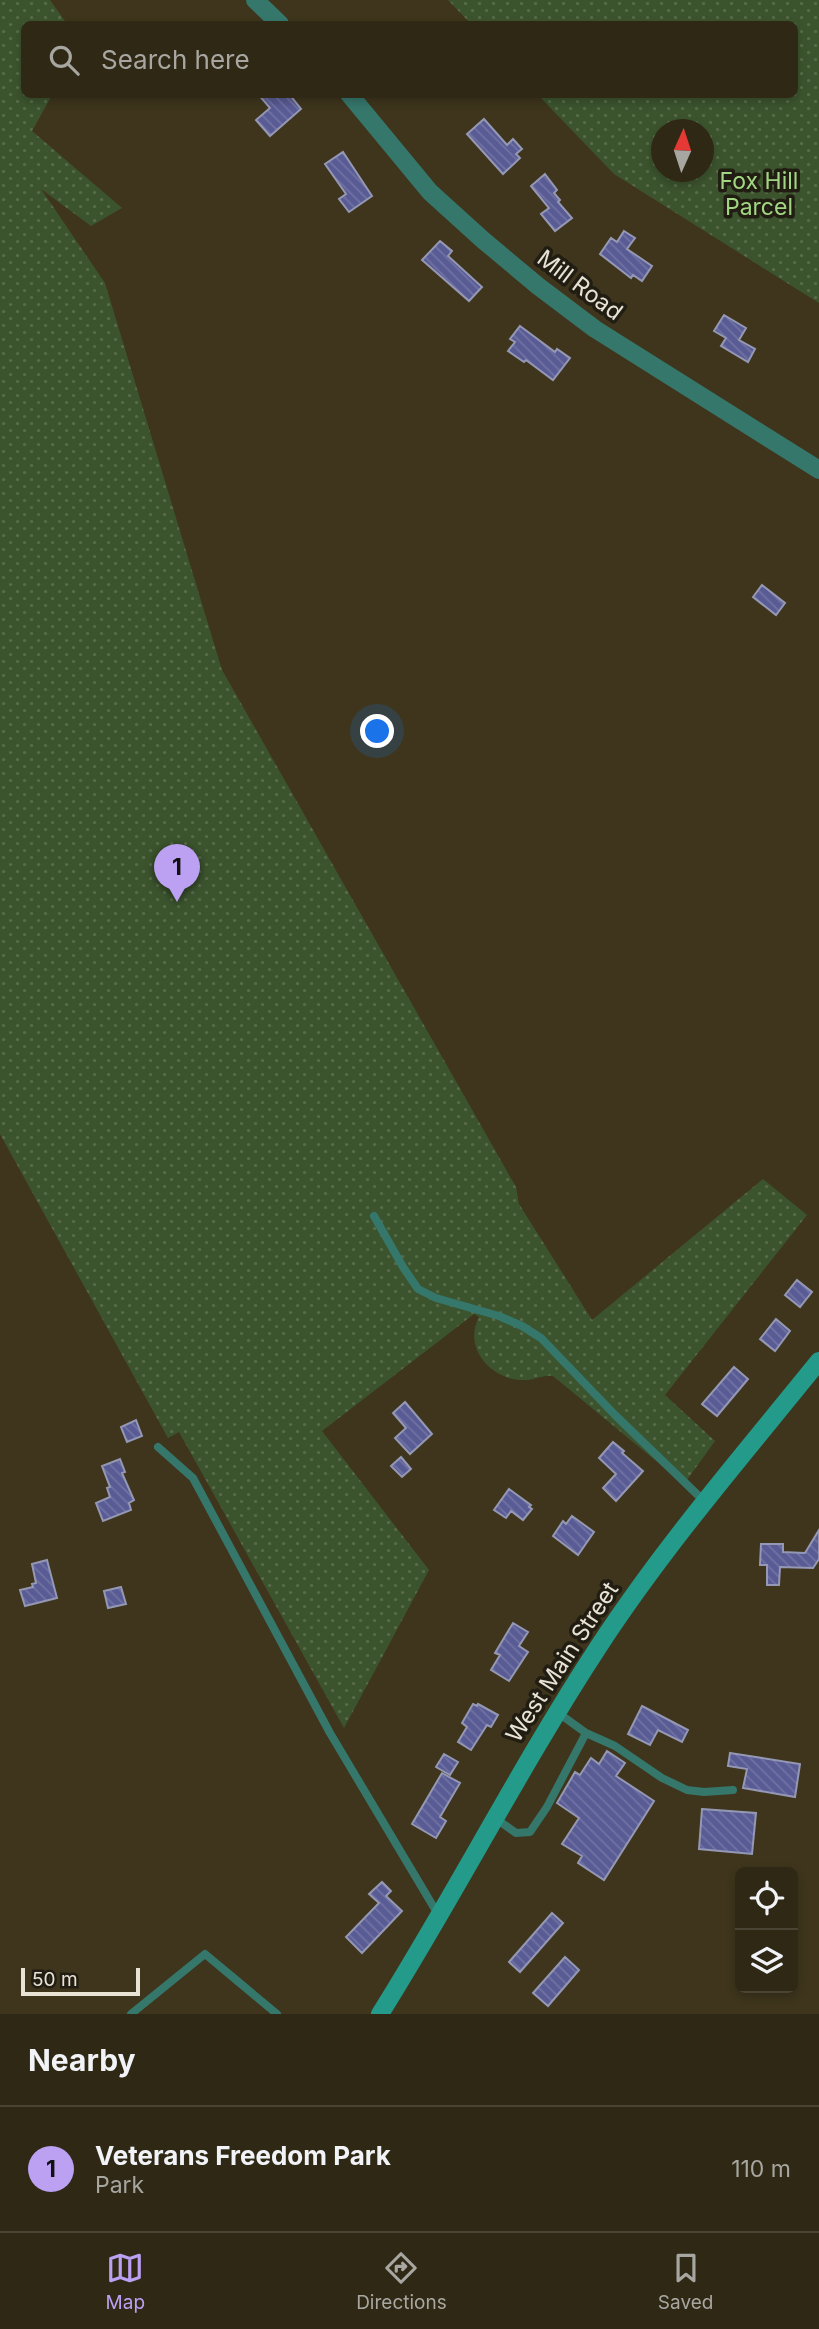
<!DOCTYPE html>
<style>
:root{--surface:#2e2815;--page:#3a3422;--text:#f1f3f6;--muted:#a7a6a0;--line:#494434;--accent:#bca0f2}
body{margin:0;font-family:Inter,sans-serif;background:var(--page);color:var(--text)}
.controls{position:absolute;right:21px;bottom:21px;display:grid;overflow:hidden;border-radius:10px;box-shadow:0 4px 10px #0003}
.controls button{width:63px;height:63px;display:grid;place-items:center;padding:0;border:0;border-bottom:2px solid var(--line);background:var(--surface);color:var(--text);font:35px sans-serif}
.compass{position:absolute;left:651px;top:119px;width:63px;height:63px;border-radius:50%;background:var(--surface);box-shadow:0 4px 10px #0003;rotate:3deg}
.scale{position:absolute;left:21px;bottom:18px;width:119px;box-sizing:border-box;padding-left:7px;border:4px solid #e8e3d4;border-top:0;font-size:19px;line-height:24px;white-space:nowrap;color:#e8e3d4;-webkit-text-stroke:5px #211d12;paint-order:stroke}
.you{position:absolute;left:378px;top:732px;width:24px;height:24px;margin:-18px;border:5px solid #fff;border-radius:50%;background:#1a73e8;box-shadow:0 0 0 10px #1a73e833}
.badge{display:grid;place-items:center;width:46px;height:46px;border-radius:50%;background:var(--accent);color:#111;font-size:23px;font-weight:700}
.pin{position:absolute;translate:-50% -58px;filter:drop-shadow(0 2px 4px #0008)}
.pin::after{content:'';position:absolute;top:37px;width:24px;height:21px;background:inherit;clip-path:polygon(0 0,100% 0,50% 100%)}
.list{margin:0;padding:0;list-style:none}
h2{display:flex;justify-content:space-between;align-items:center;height:91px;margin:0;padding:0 28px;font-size:30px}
h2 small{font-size:23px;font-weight:400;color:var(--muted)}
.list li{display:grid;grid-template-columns:46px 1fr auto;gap:21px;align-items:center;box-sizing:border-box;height:126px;padding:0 28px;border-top:2px solid var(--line)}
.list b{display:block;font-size:26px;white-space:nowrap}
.list p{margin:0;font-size:23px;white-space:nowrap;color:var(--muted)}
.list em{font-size:23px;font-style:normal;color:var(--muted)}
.icon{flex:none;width:38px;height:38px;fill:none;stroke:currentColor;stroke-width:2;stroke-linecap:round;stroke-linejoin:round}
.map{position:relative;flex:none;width:819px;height:2014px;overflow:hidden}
.search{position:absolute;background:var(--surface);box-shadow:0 4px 10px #0003;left:21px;right:21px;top:21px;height:77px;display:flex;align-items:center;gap:18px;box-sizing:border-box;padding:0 24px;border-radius:10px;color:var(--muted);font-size:26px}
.sheet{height:217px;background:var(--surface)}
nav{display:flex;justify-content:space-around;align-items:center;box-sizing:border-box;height:98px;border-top:2px solid var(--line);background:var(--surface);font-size:19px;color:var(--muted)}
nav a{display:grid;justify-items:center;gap:4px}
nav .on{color:var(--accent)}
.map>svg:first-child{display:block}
</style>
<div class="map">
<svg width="819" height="2014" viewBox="0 0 819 2014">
<defs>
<pattern id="park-dots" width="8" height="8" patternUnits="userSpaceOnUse" patternTransform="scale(1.75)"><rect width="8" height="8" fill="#3c542e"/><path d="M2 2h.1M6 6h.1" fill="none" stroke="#586c4b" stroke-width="1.8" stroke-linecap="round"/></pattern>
<pattern id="building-back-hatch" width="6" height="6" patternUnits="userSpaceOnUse" patternTransform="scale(1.75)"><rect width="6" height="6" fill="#595b95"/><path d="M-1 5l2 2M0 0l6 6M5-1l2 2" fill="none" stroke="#7172a3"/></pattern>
</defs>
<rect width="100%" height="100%" fill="#3e351c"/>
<!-- park -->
<path fill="url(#park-dots)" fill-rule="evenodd" d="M0 0H50L67 24H24V94L52 95 32 131 122 208 91 226 41 189 105 283 222 670 516 1187 519 1204 592 1320 763 1179 807 1215 665 1395 715 1441 684 1484 553 1376C541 1375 536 1380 526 1380 493 1382 462 1349 479 1317L474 1314 322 1431 429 1570 344 1728 179 1432 168 1438 0 1134Z
M448 0H819V303L614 174 538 95 794 94V24H471ZM662 130H704V172H662Z"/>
<!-- building -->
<path fill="url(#building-back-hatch)" stroke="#9598b4" stroke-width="2" d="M258 94H289L301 109 270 136 256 120 270 108Z
M484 119 507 145 513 139 522 149 516 154 520 158 503 174 467 134Z
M343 152 372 196 349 212 339 199 346 194 325 164Z
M545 174 557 190 554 193 560 200 558 202 572 218 555 231 541 214 549 208 531 186Z
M624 231 635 238 627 249 652 266 642 281 633 275 631 278 600 254 611 238 617 242Z
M440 241 452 251 448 256 482 287 469 301 422 260Z
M724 315 746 328 739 340 755 349 748 362 721 346 726 338 714 331Z
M520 326 555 352 557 349 570 358 553 380 526 360 524 362 508 351 515 342 510 339Z
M762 585 785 603 776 615 753 597Z
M797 1280 812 1292 800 1307 785 1295Z
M776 1319 790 1331 775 1351 760 1339Z
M734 1367 748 1379 717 1416 702 1404Z
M405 1402 432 1434 410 1454 395 1438 406 1428 393 1413Z
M136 1420 142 1436 127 1442 121 1427Z
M613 1442 624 1451 622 1453 643 1471 616 1501 603 1488 616 1474 599 1458Z
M401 1457 411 1469 402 1477 391 1466Z
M120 1459 125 1472 122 1473 134 1500 129 1503 131 1510 103 1521 96 1503 110 1497 107 1488 110 1487 102 1466Z
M509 1489 531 1505 529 1507 532 1509 523 1520 511 1511 506 1518 494 1510Z
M572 1516 594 1532 578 1555 553 1536 563 1521 566 1524Z
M819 1530V1559L813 1568 780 1567 779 1585H767V1565H760L761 1544H783V1552L805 1553Z
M47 1560 57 1598 25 1606 20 1590 33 1587 32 1584 36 1583 32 1564Z
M121 1587 126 1604 108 1608 104 1591Z
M513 1623 528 1632 519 1646 528 1652 509 1681 491 1670 500 1655 495 1653Z
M473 1704 477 1706 478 1704 498 1715 491 1727 487 1725 471 1750 458 1742 467 1727 462 1723Z
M642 1706 688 1730 682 1742 658 1730 650 1745 628 1734Z
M607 1751 625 1763 616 1776 654 1801 604 1880 578 1863 582 1856 562 1844 579 1818 557 1803 575 1772 580 1775 591 1758 599 1764Z
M730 1753 800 1764 795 1797 743 1788 747 1769 728 1766Z
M444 1754 458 1762 450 1775 436 1767Z
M442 1773 460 1783 440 1817 446 1821 436 1838 412 1824Z
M702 1809 756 1813 752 1854 699 1849Z
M382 1882 391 1891 386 1896 402 1911 362 1953 346 1937 379 1903 369 1894Z
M552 1913 563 1923 520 1972 509 1962Z
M565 1957 579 1970 548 2006 533 1993Z"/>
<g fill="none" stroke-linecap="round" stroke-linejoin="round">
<!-- service -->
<path stroke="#36776c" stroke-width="8" d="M374 1216 403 1267 418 1289 436 1298 499 1316 522 1326 541 1338 615 1415 704 1501
M158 1447 193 1478 330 1733 439 1916
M557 1712 586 1733 615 1746 662 1778 687 1790 704 1792 733 1790
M495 1818 516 1833 530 1832 547 1807 586 1733
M131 2014 205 1954 277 2014"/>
<!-- tertiary -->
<path stroke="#36776c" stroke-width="18" d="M255 0 280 24
M349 94 430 192 483 240 538 286 595 329 819 470"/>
<!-- secondary -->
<path stroke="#239a8a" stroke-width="18" d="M380 2014C456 1893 521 1765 599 1646 665 1545 744 1454 819 1361"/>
</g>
<g text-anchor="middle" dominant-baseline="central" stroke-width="7" stroke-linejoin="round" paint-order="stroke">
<!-- park labels -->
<g font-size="23" fill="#a3d684" stroke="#211d12">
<text x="759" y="181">Fox Hill<tspan x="759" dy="26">Parcel</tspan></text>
</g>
<!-- street labels -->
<g font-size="23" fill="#e8e3d4" stroke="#211d12">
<text transform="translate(580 285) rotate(37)">Mill Road</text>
<text transform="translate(562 1662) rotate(-57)">West Main Street</text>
</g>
</g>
</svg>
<div class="controls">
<button><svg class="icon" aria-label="locate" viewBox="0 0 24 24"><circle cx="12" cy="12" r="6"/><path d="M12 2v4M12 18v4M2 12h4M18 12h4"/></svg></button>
<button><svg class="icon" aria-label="layers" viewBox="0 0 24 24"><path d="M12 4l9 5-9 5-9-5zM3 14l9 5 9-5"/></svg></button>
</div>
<svg class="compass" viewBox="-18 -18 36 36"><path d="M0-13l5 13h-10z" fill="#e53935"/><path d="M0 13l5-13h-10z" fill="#a7a6a0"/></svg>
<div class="scale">50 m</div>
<div class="you"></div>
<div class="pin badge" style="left:177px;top:902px">1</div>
<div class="search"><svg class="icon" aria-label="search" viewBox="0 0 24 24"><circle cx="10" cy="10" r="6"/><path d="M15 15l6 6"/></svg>Search here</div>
</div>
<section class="sheet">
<h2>Nearby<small></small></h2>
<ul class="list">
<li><span class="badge">1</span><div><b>Veterans Freedom Park</b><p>Park</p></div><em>110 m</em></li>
</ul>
</section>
<nav>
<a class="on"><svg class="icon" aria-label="map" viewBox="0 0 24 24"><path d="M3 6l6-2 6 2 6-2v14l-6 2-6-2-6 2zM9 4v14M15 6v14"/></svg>Map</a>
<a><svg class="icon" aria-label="directions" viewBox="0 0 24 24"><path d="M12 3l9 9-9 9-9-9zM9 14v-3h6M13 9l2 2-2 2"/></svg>Directions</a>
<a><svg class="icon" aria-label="saved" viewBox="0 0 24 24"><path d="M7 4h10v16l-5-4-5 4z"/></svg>Saved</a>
</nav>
